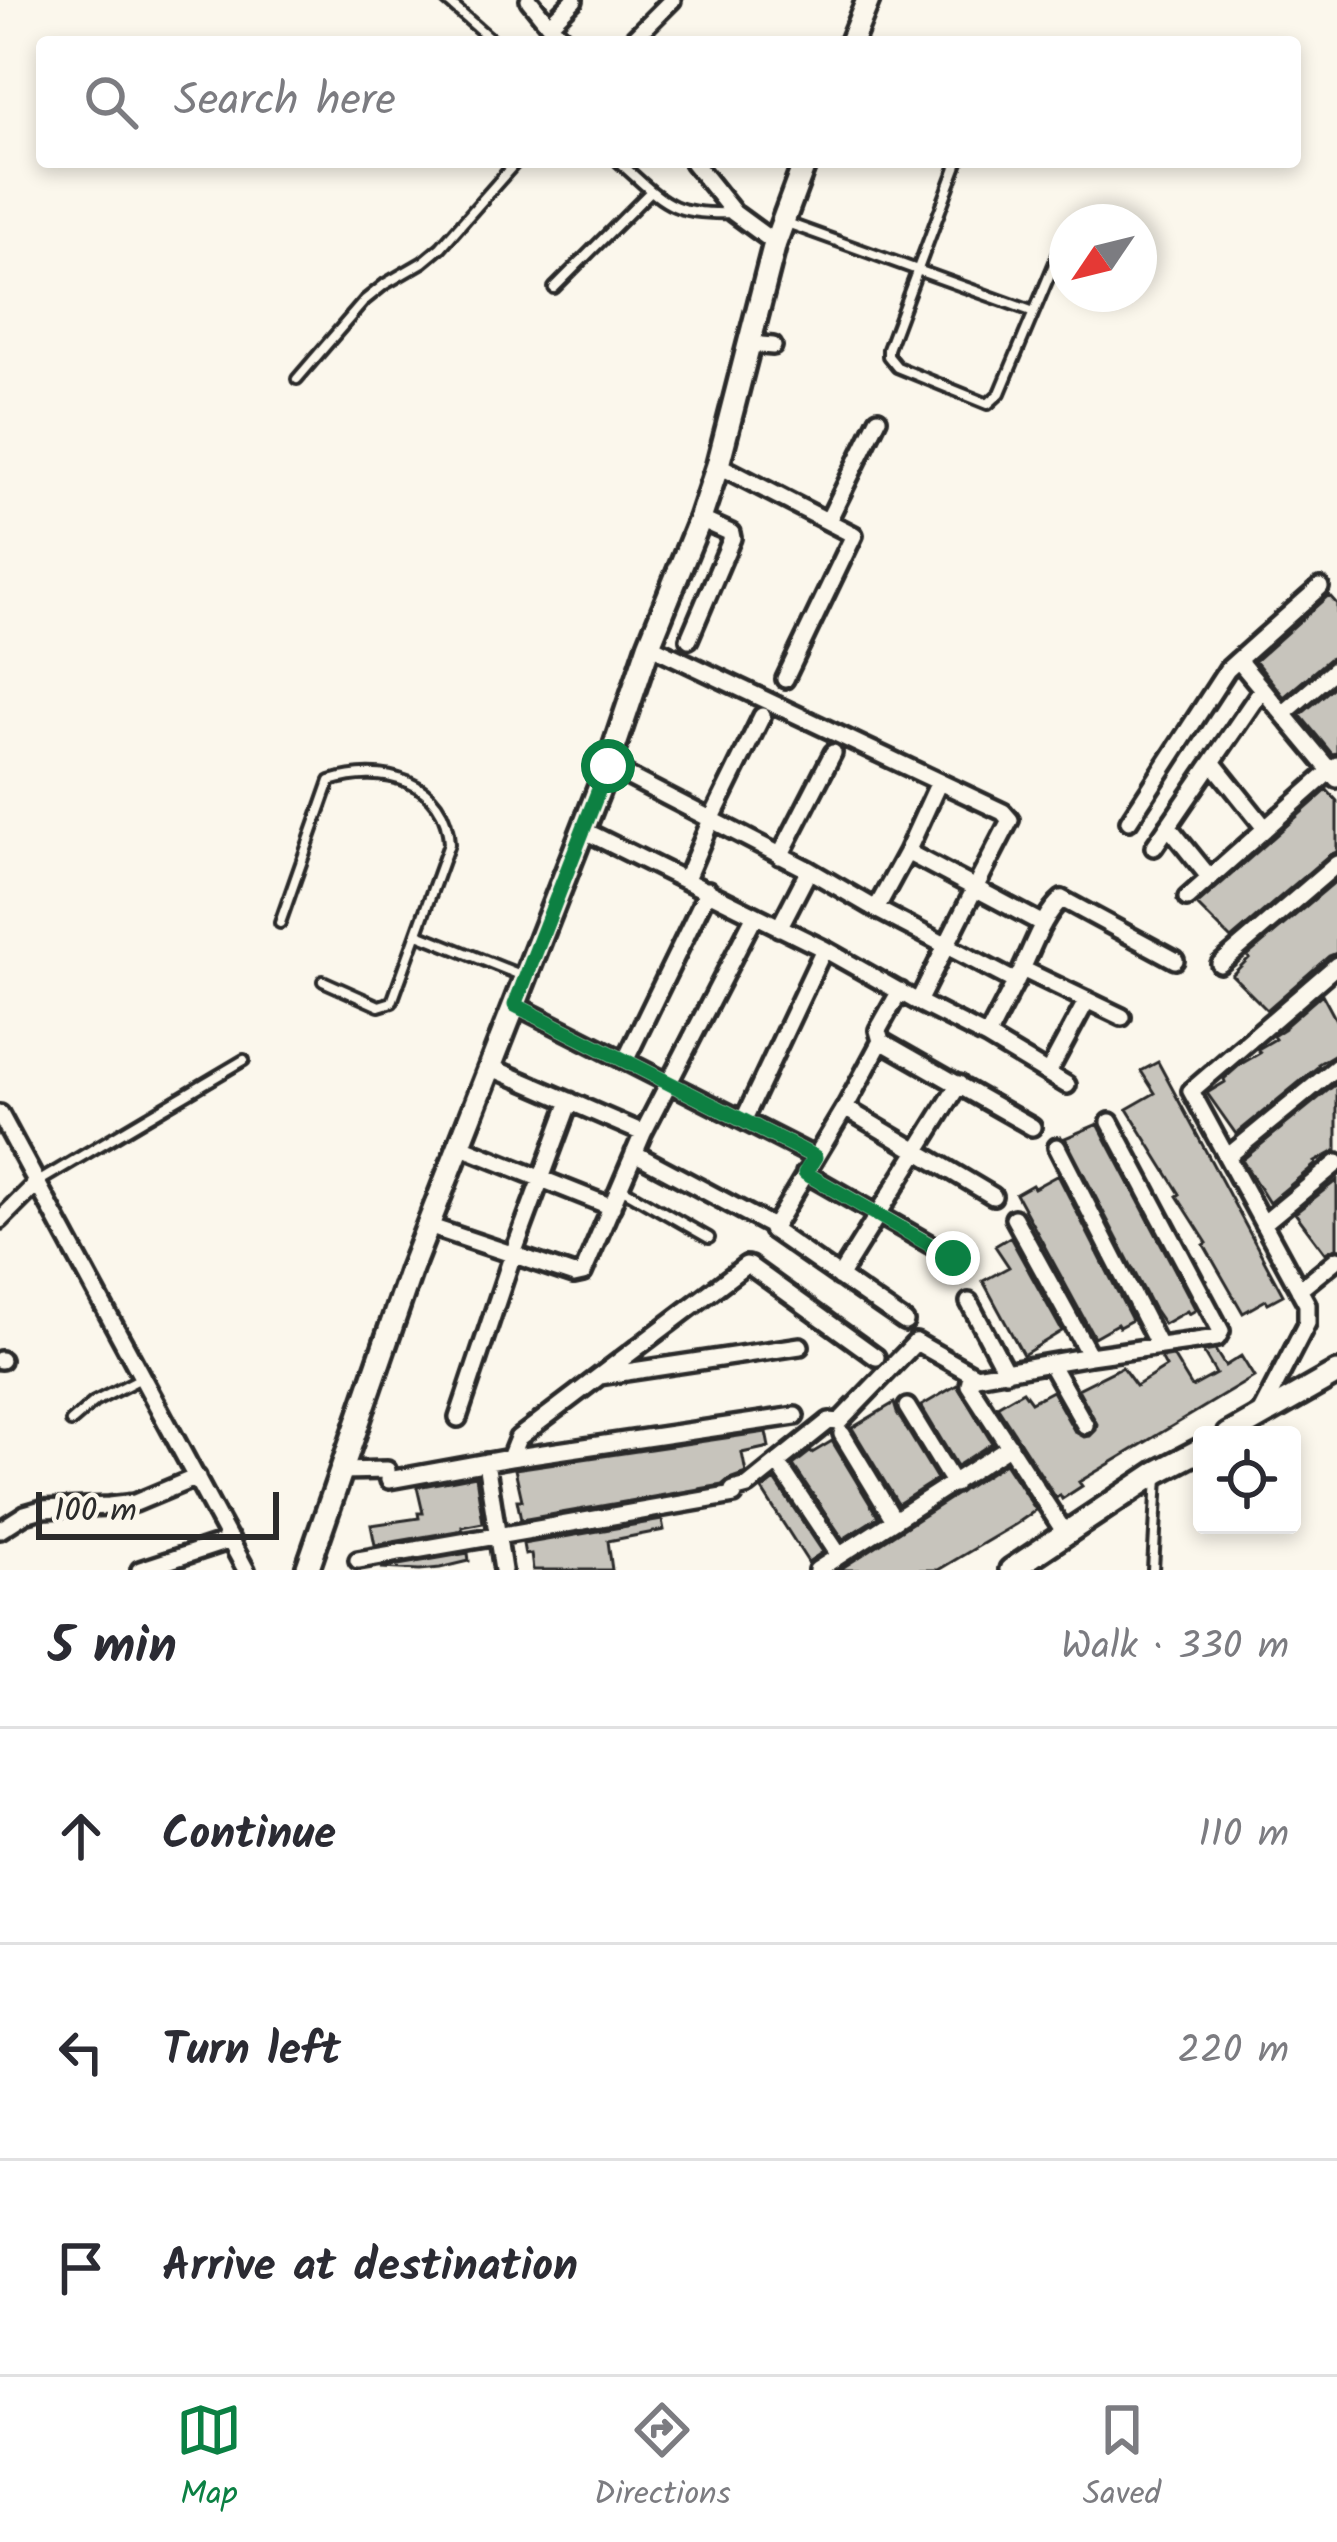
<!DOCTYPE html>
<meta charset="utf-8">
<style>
:root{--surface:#fff;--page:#f7f7f7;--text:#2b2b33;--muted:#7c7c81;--line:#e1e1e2;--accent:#0b8043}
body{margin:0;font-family:Kalam,sans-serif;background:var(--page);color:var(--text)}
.controls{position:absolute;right:36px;bottom:36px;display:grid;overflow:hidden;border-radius:12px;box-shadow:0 6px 18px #0003}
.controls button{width:108px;height:108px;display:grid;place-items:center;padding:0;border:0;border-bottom:3px solid var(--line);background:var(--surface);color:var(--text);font:60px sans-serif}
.compass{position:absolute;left:1049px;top:204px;width:108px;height:108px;border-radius:50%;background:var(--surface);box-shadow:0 6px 18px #0003;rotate:235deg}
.scale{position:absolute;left:36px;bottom:30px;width:243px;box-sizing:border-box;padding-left:12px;border:6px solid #2b2b2b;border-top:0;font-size:33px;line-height:42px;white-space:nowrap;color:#2b2b2b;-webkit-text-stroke:9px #fbf7ec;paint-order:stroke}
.stop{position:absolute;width:36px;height:36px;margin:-27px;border:9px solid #0b8043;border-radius:50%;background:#fff}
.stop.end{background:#0b8043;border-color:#fff;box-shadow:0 3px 12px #0008}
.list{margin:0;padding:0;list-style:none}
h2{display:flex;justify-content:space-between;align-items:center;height:156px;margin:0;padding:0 48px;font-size:51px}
h2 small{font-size:39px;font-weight:400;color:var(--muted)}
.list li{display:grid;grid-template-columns:78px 1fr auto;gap:36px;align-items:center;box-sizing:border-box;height:216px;padding:0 48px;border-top:3px solid var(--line)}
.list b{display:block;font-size:45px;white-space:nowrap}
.list em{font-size:39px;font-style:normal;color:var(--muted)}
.icon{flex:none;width:66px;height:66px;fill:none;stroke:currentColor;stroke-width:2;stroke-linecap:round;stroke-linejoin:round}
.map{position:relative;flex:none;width:1337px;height:1570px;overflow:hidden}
.search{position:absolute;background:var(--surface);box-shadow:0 6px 18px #0003;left:36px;right:36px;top:36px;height:132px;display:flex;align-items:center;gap:30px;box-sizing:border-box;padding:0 42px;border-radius:12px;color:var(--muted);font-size:45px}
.sheet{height:804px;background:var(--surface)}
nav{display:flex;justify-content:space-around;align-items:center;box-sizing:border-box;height:168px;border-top:3px solid var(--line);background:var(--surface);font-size:33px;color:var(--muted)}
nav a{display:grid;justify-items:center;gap:6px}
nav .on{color:var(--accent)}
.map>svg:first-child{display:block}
</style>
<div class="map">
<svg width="1337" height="1570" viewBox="0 0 1337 1570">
<rect width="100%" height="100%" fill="#fbf7ec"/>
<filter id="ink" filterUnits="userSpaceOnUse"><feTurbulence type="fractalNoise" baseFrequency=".00833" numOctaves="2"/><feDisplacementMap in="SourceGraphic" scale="24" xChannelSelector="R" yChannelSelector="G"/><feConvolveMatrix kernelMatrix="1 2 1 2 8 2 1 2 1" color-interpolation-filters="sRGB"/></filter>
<g filter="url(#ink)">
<!-- building -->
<path fill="#c7c4bc" stroke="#2b2b2b" stroke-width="3" d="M1329 595 1337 604V656L1329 659 1284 697 1255 661Z
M1337 684V753L1332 754 1300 715Z
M1327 790 1337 801V852L1329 855 1231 939 1197 905Z
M1337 880V953L1329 956 1267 1010 1232 975 1249 958 1247 956Z
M1322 994 1337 1022V1053L1318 1064 1319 1066 1236 1134 1207 1093 1225 1082 1224 1079 1241 1064 1260 1053 1258 1049 1275 1039 1273 1036 1284 1029 1283 1028Z
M1158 1062 1283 1295 1268 1303 1266 1300 1243 1313 1204 1245 1207 1243 1177 1196 1180 1194 1127 1109 1155 1093 1141 1071Z
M1337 1083V1150L1315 1162 1316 1164 1269 1203 1242 1160Z
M1098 1124 1196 1310 1189 1314 1187 1311 1164 1324 1153 1308 1065 1138Z
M1058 1175 1132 1320 1119 1327 1117 1324 1094 1337 1016 1194 1032 1185 1034 1188Z
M1337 1180V1247L1325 1253 1295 1213Z
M1010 1237 1062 1331 1023 1355 983 1281 1009 1267 995 1246Z
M1215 1350 1225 1366 1241 1356 1254 1377 1079 1482 1082 1486 1062 1499 1060 1495 1056 1498 997 1406 1023 1391 1031 1402 1052 1391 1075 1432 1084 1437 1090 1436 1096 1430 1097 1424 1078 1389 1122 1367 1136 1386 1166 1367 1161 1358 1173 1356 1192 1387 1216 1374 1203 1352Z
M957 1385 992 1443 957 1466 921 1406Z
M894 1403 897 1413 937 1479 898 1504 852 1428Z
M766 1432 769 1447 742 1453 746 1473 729 1479 722 1485 521 1520 517 1500H522L515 1469Z
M832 1441 878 1517 843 1539 793 1465 811 1451 812 1453Z
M1005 1463 1036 1510 1016 1524 938 1570H839Z
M476 1476 483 1523 462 1527 463 1530 375 1545 371 1525 419 1518 418 1513H423L417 1487Z
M775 1480 823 1552 808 1562 762 1490Z
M662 1520 664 1530 608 1541 612 1570H533L531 1554 525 1555 523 1544Z
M468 1553 469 1561 440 1568 420 1570 381 1568Z"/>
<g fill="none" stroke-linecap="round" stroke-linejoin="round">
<defs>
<path id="lane" d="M446 0 494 42
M619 162C665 203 669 215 733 213
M958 162 888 349V356L897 367 988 404 1000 393 1063 243
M787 223 1034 312
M554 288 651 191
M297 379 365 300 385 284 423 262 441 247 516 162
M280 923 330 781C381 764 447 780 449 844L392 1002 379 1006 323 981
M418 934 523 976
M38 1182 244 1060
M621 1188 709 1238
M71 1422 94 1402 141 1378
M1153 1570 1158 1476"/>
<path id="street" d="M529 0 549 25 567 42
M549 25 574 0
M630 42 672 0
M693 162 734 213 775 243
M749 344 773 346
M718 465 854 535 785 679
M828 521 878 419
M1320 587 1238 660 1337 779
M689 639 732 538 731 533 700 519
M649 645 1003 812 1010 820 975 888 907 852
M1283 714 1337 668
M1212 762 1265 828
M608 766 809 870 779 928
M1129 821 1227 670 1238 660
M1168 826 1210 878
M1154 847 1262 689
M780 856 833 753
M809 870 876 909 907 852 939 782
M686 879 711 820 762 716
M1187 898 1337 765
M876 909 1016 982
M1043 924 975 888 918 1002 987 1037 1067 1085
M824 949 918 1002
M1220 964 1337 864
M515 1005 815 1157
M1122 1017 1022 969C1033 946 1043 915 1062 899L1175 960
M987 1037 1019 975
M881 1041 878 1030 900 991
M626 1059 708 890
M490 1067 643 1133
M1048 1073 1087 1000
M845 1108 881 1041 1032 1127
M0 1114 246 1570
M744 1119 824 949 755 915
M459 1146 612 1207
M1057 1147 1159 1346
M634 1153 773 1227
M1227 1157 1337 1067
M805 1173 954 1258
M1014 1218 1090 1356
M0 1220 37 1183
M1263 1224 1337 1163
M428 1226 574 1275 583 1273 643 1133 755 915 583 830
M839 1277 959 1084
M1299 1290 1337 1259
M969 1302 1006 1372
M905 1322 772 1230 845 1108 993 1196
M0 1360H1
M1051 1365 1085 1425
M600 1376 800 1346
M907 1407 954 1484
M1259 1416 1307 1323V1304L1191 1091 1337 965
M458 1418 513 1254 570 1101
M842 1434 894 1520
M510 1458 518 1438 746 1265 750 1266 876 1357
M486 1462 503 1570
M340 1471 387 1470
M783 1471 839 1555
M389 1480 510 1458 795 1416
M733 1490 748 1486 829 1421 839 1422 916 1342 976 1376
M0 1530 25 1514 42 1509 109 1506 135 1503 197 1477
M1065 1533 969 1385 970 1380 976 1376 1090 1356 1217 1338 1221 1331 1110 1122
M358 1560 734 1495
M140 1570 231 1540
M817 1570 1010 1446"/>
<path id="secondary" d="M851 42 868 0
M1228 1435 1337 1373
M307 1570 411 1269 608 766 649 645 700 519 718 465 775 243 805 162
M1011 1570 1158 1472 1202 1449"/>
</defs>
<!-- lane casing -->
<use href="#lane" stroke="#2b2b2b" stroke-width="16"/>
<!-- street casing -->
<use href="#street" stroke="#2b2b2b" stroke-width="24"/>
<!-- secondary casing -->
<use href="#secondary" stroke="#2b2b2b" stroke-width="30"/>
<!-- lane -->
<use href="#lane" stroke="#fbf7ec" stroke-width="8"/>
<!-- street -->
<use href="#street" stroke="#fbf7ec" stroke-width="15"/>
<!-- secondary -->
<use href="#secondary" stroke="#fbf7ec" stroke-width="21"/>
</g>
</g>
<g fill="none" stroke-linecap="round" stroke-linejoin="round" filter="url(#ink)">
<!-- route -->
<path stroke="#0b8043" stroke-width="15" d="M608 766 515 1005 815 1157 805 1173 953 1258"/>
</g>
</svg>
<div class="controls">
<button><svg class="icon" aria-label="locate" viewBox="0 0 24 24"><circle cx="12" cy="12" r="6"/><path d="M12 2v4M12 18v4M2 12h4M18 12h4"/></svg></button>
</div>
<svg class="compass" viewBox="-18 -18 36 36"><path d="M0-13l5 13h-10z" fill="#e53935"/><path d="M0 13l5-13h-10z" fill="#7c7c81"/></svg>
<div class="scale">100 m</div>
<div class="stop" style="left:608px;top:766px"></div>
<div class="stop end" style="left:953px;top:1258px"></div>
<div class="search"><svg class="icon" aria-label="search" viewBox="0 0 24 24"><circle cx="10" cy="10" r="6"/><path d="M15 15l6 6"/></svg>Search here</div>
</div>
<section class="sheet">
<h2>5 min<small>Walk · 330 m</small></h2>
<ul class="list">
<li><svg class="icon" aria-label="ahead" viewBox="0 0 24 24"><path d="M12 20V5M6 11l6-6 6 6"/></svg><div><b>Continue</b></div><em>110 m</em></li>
<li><svg class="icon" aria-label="left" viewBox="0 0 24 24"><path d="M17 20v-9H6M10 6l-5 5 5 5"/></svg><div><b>Turn left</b></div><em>220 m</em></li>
<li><svg class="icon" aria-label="arrive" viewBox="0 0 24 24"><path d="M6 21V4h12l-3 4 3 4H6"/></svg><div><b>Arrive at destination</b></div></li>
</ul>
</section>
<nav>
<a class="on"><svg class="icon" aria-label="map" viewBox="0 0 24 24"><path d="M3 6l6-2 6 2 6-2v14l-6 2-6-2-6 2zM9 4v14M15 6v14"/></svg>Map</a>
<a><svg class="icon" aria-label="directions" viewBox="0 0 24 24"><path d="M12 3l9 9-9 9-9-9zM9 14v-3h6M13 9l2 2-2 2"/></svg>Directions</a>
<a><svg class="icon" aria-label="saved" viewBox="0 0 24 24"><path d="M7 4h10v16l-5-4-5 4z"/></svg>Saved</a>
</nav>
